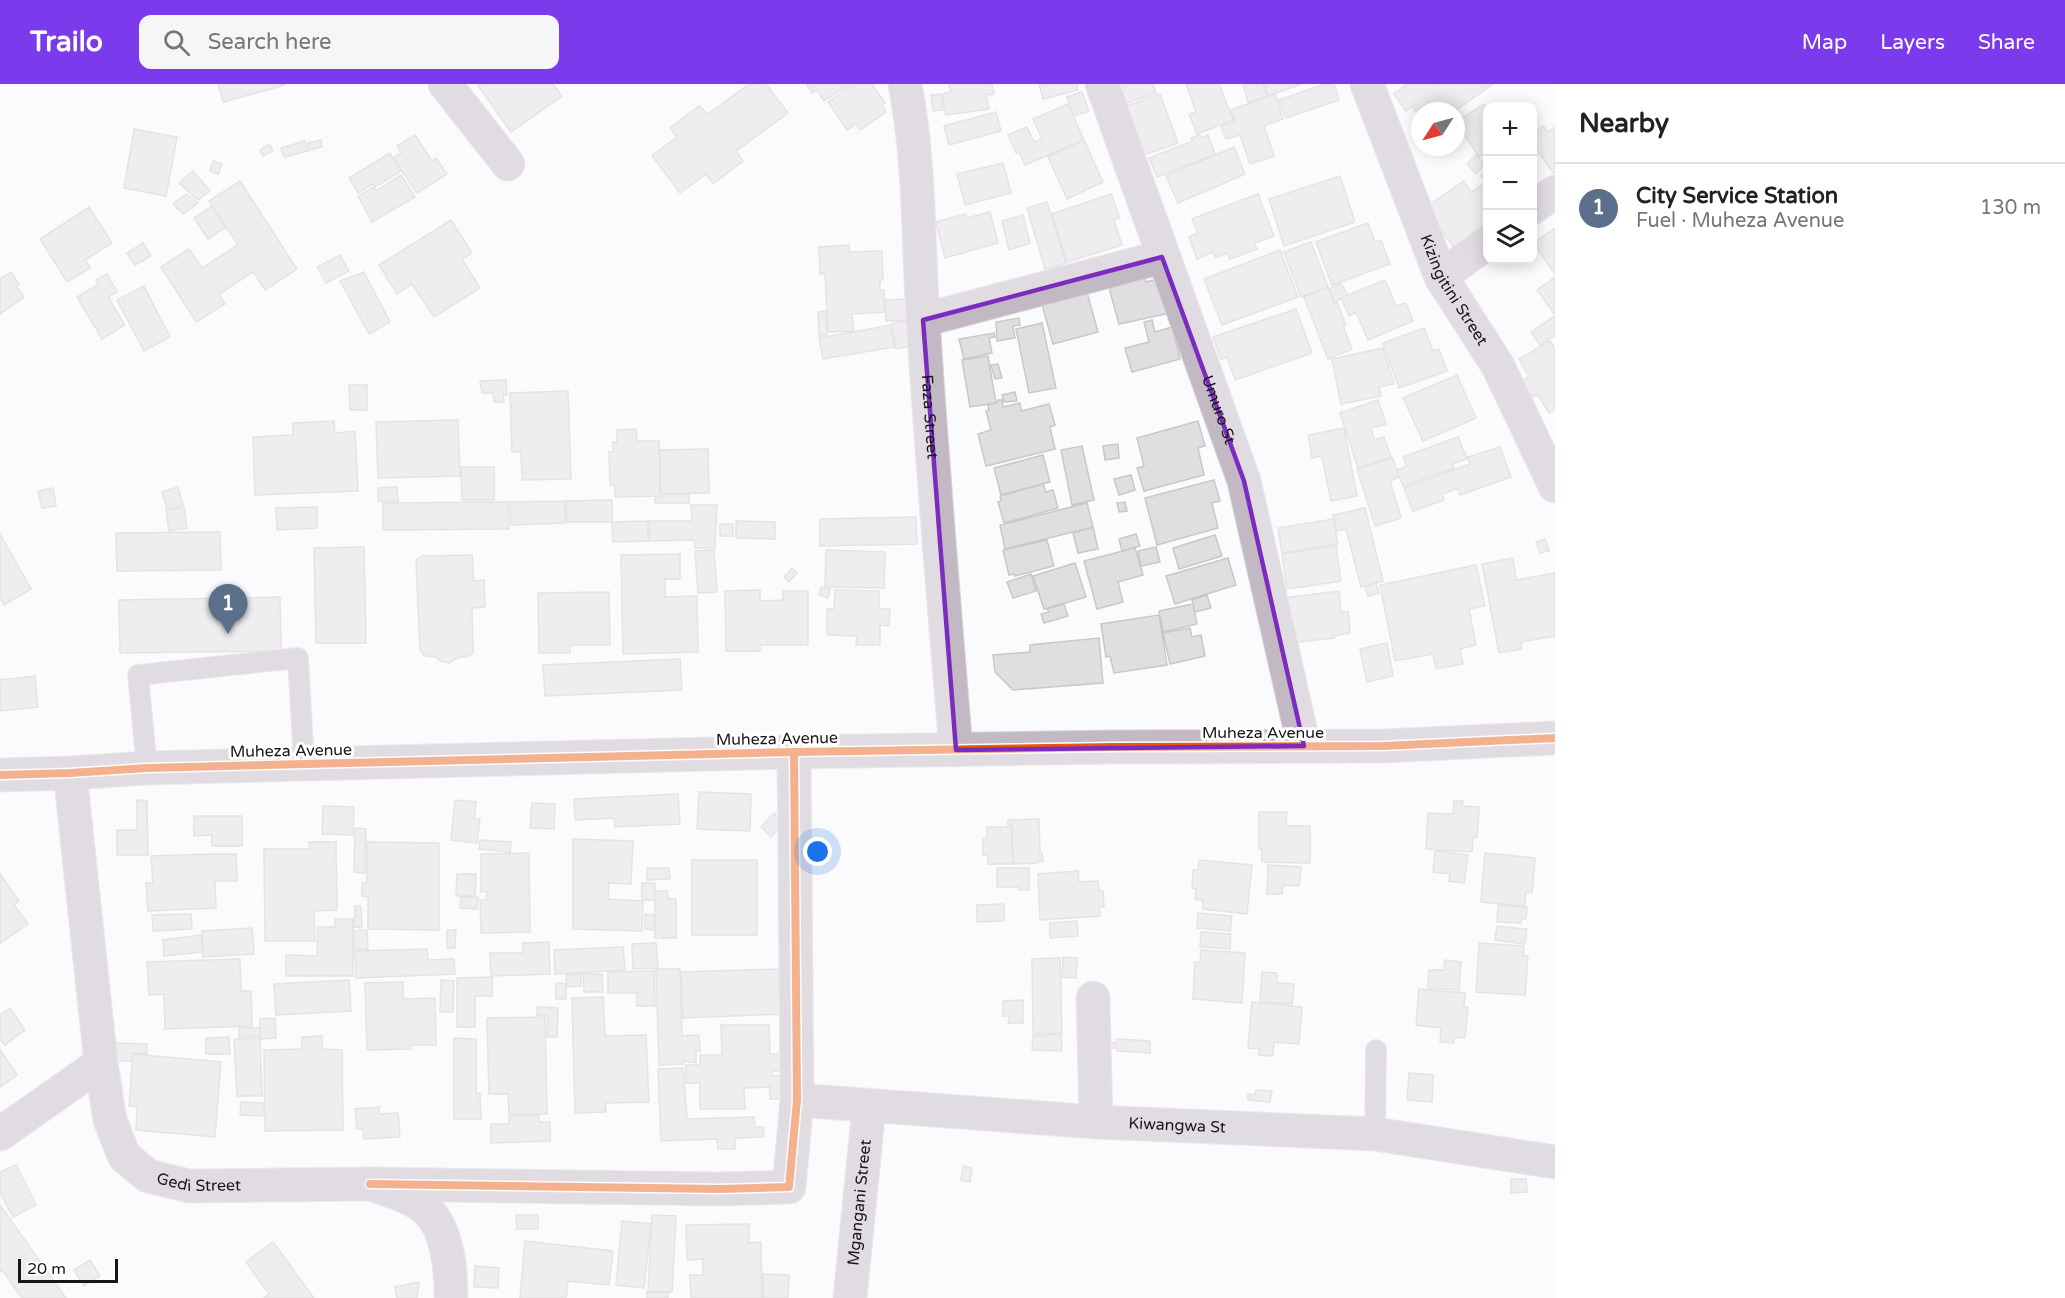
<!DOCTYPE html>
<meta charset="utf-8">
<style>
:root{--surface:#fff;--page:#f6f6f6;--text:#222;--muted:#767676;--line:#e0e0e0;--accent:#7c3aed}
body{margin:0;font-family:"Varela Round",sans-serif;background:var(--page);color:var(--text)}
.controls{position:absolute;right:18px;top:18px;display:grid;overflow:hidden;border-radius:12px;box-shadow:0 3px 15px #0003}
.controls button{width:54px;height:54px;display:grid;place-items:center;padding:0;border:0;border-bottom:2px solid var(--line);background:var(--surface);color:var(--text);font:30px sans-serif}
.compass{position:absolute;left:1411px;top:18px;width:54px;height:54px;border-radius:50%;background:var(--surface);box-shadow:0 3px 15px #0003;rotate:234deg}
.scale{position:absolute;left:18px;bottom:15px;width:100px;box-sizing:border-box;padding-left:6px;border:3px solid #181718;border-top:0;font-size:16px;line-height:21px;white-space:nowrap;color:#181718;-webkit-text-stroke:4px #fff;paint-order:stroke}
.you{position:absolute;left:818px;top:768px;width:21px;height:21px;margin:-15px;border:4px solid #fff;border-radius:50%;background:#1a73e8;box-shadow:0 0 0 9px #1a73e833}
.badge{display:grid;place-items:center;width:39px;height:39px;border-radius:50%;background:var(--accent);color:#fff;font-size:20px;font-weight:700}
.pin{position:absolute;translate:-50% -50px;filter:drop-shadow(0 2px 3px #0008)}
.pin::after{content:'';position:absolute;top:32px;width:21px;height:18px;background:inherit;clip-path:polygon(0 0,100% 0,50% 100%)}
.list{margin:0;padding:0;list-style:none}
h2{display:flex;justify-content:space-between;align-items:center;height:78px;margin:0;padding:0 24px;font-size:26px}
h2 small{font-size:20px;font-weight:400;color:var(--muted)}
.list li{display:grid;grid-template-columns:39px 1fr auto;gap:18px;align-items:center;box-sizing:border-box;height:90px;padding:0 24px;border-top:2px solid var(--line)}
.list b{display:block;font-size:22px;white-space:nowrap}
.list p{margin:0;font-size:20px;white-space:nowrap;color:var(--muted)}
.list em{font-size:20px;font-style:normal;color:var(--muted)}
.icon{flex:none;width:33px;height:33px;fill:none;stroke:currentColor;stroke-width:2;stroke-linecap:round;stroke-linejoin:round}
.map{position:relative;flex:none;width:1555px;height:1214px;overflow:hidden}
header{display:flex;align-items:center;gap:36px;box-sizing:border-box;height:84px;padding:0 30px;background:var(--accent);color:#fff}
header strong{font-size:28px}
nav{display:flex;gap:33px;margin-inline-start:auto;font-size:21px}
.search{width:420px;height:54px;background:var(--page);display:flex;align-items:center;gap:15px;box-sizing:border-box;padding:0 21px;border-radius:12px;color:var(--muted);font-size:22px}
main{display:flex}
aside{flex:1;background:var(--surface)}
.map>svg:first-child{display:block}
</style>
<header>
<strong>Trailo</strong>
<div class="search"><svg class="icon" aria-label="search" viewBox="0 0 24 24"><circle cx="10" cy="10" r="6"/><path d="M15 15l6 6"/></svg>Search here</div>
<nav><a>Map</a><a>Layers</a><a>Share</a></nav>
</header>
<main>
<div class="map">
<svg width="1555" height="1214" viewBox="0 0 1555 1214">
<rect width="100%" height="100%" fill="#fbfafc"/>
<!-- building -->
<path fill="#e0dee0" stroke="#c9c8c9" stroke-width="1.5" d="M218 0H285V1L223 18Z
M477 0H553L562 12 511 48Z
M749 0H766L788 29 736 67 743 77 713 100 706 90 680 109 652 72 677 53 670 44 699 22 708 30Z
M806 0H850L824 17 817 6 812 9Z
M854 0H872L885 19 882 21 886 28 860 46 856 40 847 46 828 18Z
M949 0H992L994 10 986 11 989 25 946 31 942 10 951 8Z
M1039 0H1077L1078 6 1043 15Z
M1113 0H1153L1156 9 1120 21Z
M1186 0H1219L1233 36 1197 50 1189 30 1196 28Z
M1243 0H1263L1267 13 1248 18Z
M1264 0H1302L1268 12Z
M1325 0H1334L1339 16 1286 34 1279 16Z
M1407 0H1493L1455 27H1420V33L1412 22 1406 27 1394 10Z
M1082 8 1089 27 1074 32 1067 13Z
M941 10 943 26 933 27 931 11Z
M1160 10 1178 59 1141 72 1123 23Z
M1275 10 1283 35 1264 42 1274 72 1250 80 1240 51 1226 55 1221 42 1235 38 1231 26Z
M1068 20 1084 56 1025 81 1019 68 1016 69 1008 51 1027 43 1034 58 1042 55 1033 35Z
M1484 20 1488 25V72L1485 69 1479 73 1456 38Z
M996 28 1001 47 949 61 944 42Z
M1543 42 1548 48 1555 43V88L1553 89 1532 58V49Z
M134 45 177 53 166 112 124 104Z
M415 51 432 77 436 74 447 90 417 109 393 74 401 69 397 62Z
M1200 51 1201 54 1208 51 1215 70 1157 93 1149 74 1193 57 1191 54Z
M321 56 322 63 310 66 308 59Z
M1084 56 1103 98 1067 115 1048 73Z
M305 57 308 67 284 73 281 64Z
M269 60 273 67 263 72 260 66Z
M1234 63 1245 90 1178 119 1166 92Z
M390 69 401 87 375 103 373 100 358 109 349 94Z
M1476 71 1485 80 1476 90 1467 80Z
M213 77 222 80 218 90 210 87Z
M1003 79 1011 109 965 121 957 90Z
M193 87 210 107 198 116 179 99Z
M1488 87V146L1456 167 1426 123 1464 97 1471 108 1486 98 1481 91Z
M401 91 415 113 372 138 358 112 374 103 376 107Z
M1340 92 1355 138 1284 162 1269 115Z
M240 97 297 185 265 206 253 188 219 210 225 220 196 238 161 183 189 165 202 184 238 161 209 117Z
M186 110 198 119 183 130 173 120Z
M1111 110 1120 134 1114 136 1122 161 1067 178 1052 130Z
M1258 110 1274 152 1254 159 1257 165 1230 175 1227 169 1215 174 1213 168 1197 175 1189 153 1198 149 1192 135Z
M1047 118 1066 179 1045 185 1027 124Z
M212 122 226 143 208 155 194 134Z
M89 123 112 159 85 176 90 184 67 198 40 155Z
M990 128 998 159 945 174 936 138 966 130 967 134Z
M1023 131 1030 159 1009 166 1002 137Z
M451 136 472 169 462 175 480 204 434 233 412 200 397 210 379 181Z
M1368 139 1375 158 1381 156 1390 180 1332 201 1316 158Z
M1554 145 1555 146V190L1533 159Z
M1311 158 1328 203 1301 213 1284 168Z
M143 159 151 172 135 181 127 169Z
M849 161V168L882 167 883 196H880V206H884L885 228 852 230 854 247 828 248 825 189 820 190 819 163Z
M1280 166 1298 213 1222 241 1204 195Z
M340 171 349 187 326 199 317 183Z
M11 188 19 200 16 202 24 213 0 230V195Z
M364 188 390 238 369 250 340 197Z
M107 190 117 208 108 213 125 241 102 255 77 213 99 200 96 196Z
M1144 190 1146 198 1165 193 1175 228 1119 240 1108 200Z
M1555 193V231L1537 206Z
M1385 196 1396 222 1406 219 1413 237 1368 256 1356 228 1349 232 1341 214Z
M1341 199 1347 210 1335 218 1329 205Z
M144 202 170 253 144 267 117 216Z
M1328 203 1334 219 1337 218 1346 241 1343 242 1352 265 1328 275 1304 213Z
M1086 205 1098 248 1053 260 1041 217Z
M907 215 908 236 886 237 885 216Z
M1296 225 1312 269 1235 296 1227 273 1221 275 1213 253Z
M826 227 827 251 819 252 818 228Z
M1555 232V251L1540 261 1531 248Z
M1019 234 1020 241 1013 242 1015 254 997 257 996 238Z
M908 236 913 262 896 265 891 240Z
M1152 236 1155 248 1172 243 1180 275 1132 288 1125 264 1149 258 1144 238Z
M1042 239 1056 304 1029 309 1016 245Z
M891 241 895 263 823 275 819 254Z
M1424 244 1433 267 1439 265 1447 287 1399 304 1383 259Z
M994 249 995 253 989 254 992 269 964 275 959 255Z
M1550 257 1555 265V325L1549 329 1537 310 1532 313 1522 297 1529 292 1519 275Z
M1383 264 1394 300 1379 303 1381 312 1341 320 1332 275Z
M988 272 996 319 970 323 962 276Z
M998 280 1002 294 995 295 991 281Z
M1457 291 1476 334 1423 357 1403 314Z
M506 296 507 311H503L504 318H494L493 309H482L480 297Z
M349 301H367V326H350Z
M568 307 571 395 522 396 521 368H512L510 309Z
M1015 308 1017 317 1004 318 1002 311Z
M998 316H1002L1003 323 1020 319 1021 327 1049 320 1055 341 1050 343 1055 365 986 382 978 350 991 346 986 327 989 326 988 321 998 318Z
M1378 316 1386 340 1371 344 1374 356 1384 353 1391 373 1358 384 1340 329Z
M458 336 460 392 378 394 376 338Z
M334 337 335 349 355 347 358 407 255 411 253 353 293 351V339Z
M1198 337 1205 362 1198 364 1204 391 1144 407 1137 384 1144 382 1137 354Z
M1344 344 1357 412 1331 417 1322 372 1312 374 1308 351Z
M636 345 637 357H659L660 412 615 413V401H610L609 368H613V358H617V346Z
M1458 353 1467 375 1452 380 1454 384 1403 402 1397 386 1407 382 1403 373Z
M1118 360 1119 374 1105 376 1103 362Z
M1082 362 1094 416 1072 421 1061 366Z
M1500 363 1511 393 1460 411 1458 404 1442 410 1444 416 1413 427 1404 404 1470 380 1468 373Z
M708 365 709 409 661 410 660 366Z
M1043 371 1050 398 1001 411 994 384Z
M1393 374 1399 393 1390 397 1401 434 1375 442 1357 385Z
M461 383H494V416H462Z
M1131 391 1135 406 1119 411 1114 395Z
M1214 396 1220 417 1212 419 1218 444 1157 461 1145 414Z
M1043 400 1046 408 1053 406 1058 424 1004 439 998 418 1001 417 1000 412Z
M178 403 183 421 167 426 162 408Z
M397 403 398 417H378V404Z
M53 404 56 422 42 424 38 407Z
M663 410H689V419H655V413H663Z
M612 416V438H567L566 417Z
M565 417V439L511 441 510 418Z
M508 418 509 445 383 446V419Z
M1125 418 1127 427 1119 428 1117 419Z
M1087 419 1093 443 1005 465 1000 441Z
M691 421H717L715 464H695L694 456 649 457V437H692Z
M184 423 187 444 169 447 166 426Z
M317 423V444L277 446 276 424Z
M1365 424 1383 497 1361 503 1346 445 1337 447 1333 431Z
M916 433 917 460 820 462V435Z
M1333 435 1338 460 1282 469 1278 444Z
M648 437V457L613 458 612 438Z
M736 437 775 438V455L736 454Z
M720 440H733V452H720Z
M1093 443 1098 465 1078 469 1073 449Z
M220 448 221 486 117 487 116 449Z
M0 450 31 505 4 521 0 514Z
M1136 450 1140 462 1122 467 1119 455Z
M1215 451 1222 472 1179 485 1173 464Z
M1545 455 1549 467 1540 469 1536 458Z
M1047 456 1054 482 1015 492 1014 490 1009 491 1003 466Z
M1336 462 1341 497 1287 505 1282 470Z
M364 463 366 559H316L314 464Z
M1156 463 1160 478 1141 482 1138 467Z
M1135 464 1143 491 1118 498 1123 518 1097 525 1084 477Z
M714 466 717 508 698 509 695 467Z
M826 466 885 468 884 504 825 503Z
M680 470V495H665V513L697 512 698 568 623 570 621 471Z
M472 471 474 497 484 496 485 523 472 524 473 569 466 573H459L449 579 440 577 436 573 425 572 420 566 416 476 422 472Z
M1228 474 1236 501 1175 520 1166 492Z
M1513 474 1516 496 1555 489V552L1521 558 1522 565 1499 569 1482 480Z
M1075 479 1086 513 1044 525 1033 492Z
M1476 481 1485 522 1469 525 1476 561 1460 565 1463 580 1436 585 1433 570 1395 577 1380 501Z
M792 484 797 489 789 498 784 493Z
M1031 490 1036 507 1013 514 1007 498Z
M1376 499 1379 509 1368 512 1365 503Z
M821 503 830 505 828 514 819 511Z
M760 506V517L783 516V507H808V561H760V567H726L725 507Z
M835 506 879 507V525H890L889 542 880 541V561H856L857 552 827 551V525H834Z
M1339 507 1341 528H1348L1350 549 1334 552V554L1290 559 1284 514Z
M609 508 610 561H570V569H539L538 509Z
M1207 511 1211 524 1195 528 1192 516Z
M280 513 281 567 120 569 119 516Z
M1064 520 1068 532 1044 539 1041 530 1049 528 1047 525Z
M1193 520 1197 540 1163 548 1159 527Z
M1159 531 1167 581 1114 589 1110 572 1106 573 1101 540Z
M1190 544 1192 553 1201 551 1205 572 1170 580 1163 549Z
M1099 554 1103 599 1013 606 995 588 993 571 1030 568V561Z
M1387 559 1393 592 1367 598 1360 565Z
M680 575 682 606 545 612 543 581Z
M35 592 38 623 0 627V596Z
M699 708 751 710 750 747 697 745Z
M678 710 680 740 615 743 614 734 575 736 574 715Z
M137 716 147 717 148 771H117V746H137Z
M455 716 476 718 474 735H480L477 759 451 756Z
M1454 717H1463L1462 722 1479 723 1477 754 1473 753 1472 768 1426 765 1428 729 1453 730Z
M532 719 555 720 554 745 530 744Z
M323 722 354 723 353 751 322 750Z
M1259 728H1287L1286 742H1310V779L1262 778V765H1259Z
M774 729 783 739 771 753 761 743Z
M194 732H242V762H212V751L194 752Z
M1039 735 1040 770H1042L1043 777H1038V779L1013 780 1012 741H1008V736Z
M987 743H1011L1013 780H988V771H983V754H987Z
M355 744 366 745 365 789 354 788Z
M573 755 633 757 631 800 609 799 608 815 643 817 642 847 573 845Z
M480 756 511 758 510 768 479 765Z
M309 758H336L337 826 314 827 315 857H265L264 765H310Z
M367 758 439 759V846L368 845V813L362 812V799H367Z
M1435 767 1468 771 1464 799 1449 797 1450 790 1433 788Z
M529 769 530 848 481 849 480 816H486L487 807 481 808V770Z
M1485 769 1535 774 1532 809 1526 808 1525 822 1481 818Z
M215 770H236L237 797H215L216 824 148 827 146 799H153L151 772Z
M692 776H757V851H692Z
M1199 776 1252 781 1247 830 1203 825V816L1195 815 1196 805 1192 804 1193 786H1198Z
M1268 781 1301 783 1299 802 1283 801 1282 810H1267Z
M647 784H669L670 795 647 796Z
M997 784H1029V806H1019V803H997Z
M1078 787 1079 798 1098 797 1099 807H1103L1104 823H1099L1100 832 1040 836 1038 790Z
M0 790 19 817 14 821 28 840 0 859Z
M457 790H476L475 812H456Z
M642 799H655V816H642Z
M655 807H667L668 815H676V854H655Z
M461 813H478L477 825 460 824Z
M1004 820V837L977 838V821Z
M1498 821 1527 823 1526 835H1521V839L1497 838Z
M355 822H361L362 844 354 843Z
M1198 829 1232 832 1230 847 1197 844Z
M191 830 192 845 153 847 152 831Z
M645 830 654 831V846L645 845Z
M335 835H353V892H286V871L317 872 318 843H335Z
M1077 837 1078 852 1050 854V839Z
M1497 842 1527 845 1525 860 1495 856Z
M252 844 254 870 203 873 202 847Z
M367 846 368 865 354 866V847Z
M447 846H456L455 864H447Z
M1201 848 1231 850 1230 865 1200 863Z
M201 851 203 868 164 872 163 856Z
M549 858 550 890 491 892 490 869H523V859Z
M656 859 658 884 633 885 632 860Z
M1479 859 1524 862 1523 872H1528L1525 911 1476 908Z
M623 863 625 886 555 890 554 866Z
M427 865 428 876 454 875 455 890 356 894 355 867Z
M1201 866 1245 869 1242 919 1193 915 1195 878H1200Z
M1063 873 1077 874 1076 894 1062 893Z
M1060 874 1062 949 1033 950 1032 875Z
M240 875 241 907H251L252 942 165 945 164 910 149 911 147 878Z
M1445 876 1461 878 1459 906 1428 904 1429 886H1444Z
M656 885H680L682 952 699 951 700 967 696 966V979L683 977 684 980 659 981Z
M783 885 784 930 683 934 681 888Z
M654 887 655 922H637V909H608V888Z
M1262 888 1277 889V899L1294 900 1292 920 1260 918Z
M581 890V902L567 903 566 891Z
M583 890H602L603 908H584Z
M492 893V912H475V943H457V894Z
M349 896 351 927 276 931 274 900Z
M441 896 454 897 453 928H440Z
M403 898V915L435 914 436 961H410L411 965 367 966 365 899Z
M556 899 566 900V915H556Z
M1419 905 1465 909 1464 923H1468L1465 954 1454 953V959L1440 958 1441 944 1416 941Z
M603 913 605 952 646 951 649 1018 605 1019 606 1028 575 1029 572 914Z
M1023 916V939H1008L1009 932H1003V917Z
M1252 918 1302 923 1299 960 1274 958 1273 972 1259 971 1260 965 1248 964Z
M537 923 558 924 557 953H547L548 932 537 931Z
M10 924 25 946 5 961 0 955V931Z
M545 933 547 1030H509L508 1010H489L487 934Z
M275 934 276 954 261 955 260 935Z
M721 941H769L770 970H790V987H772V992H789V1015H770V1003L744 1004 745 1025H700V999H686V981H700V971H722Z
M239 944H260V952L239 953Z
M1047 950H1061L1062 967 1032 966 1033 952H1047Z
M322 952V965L342 966 343 1046 265 1047 264 966 302 965V953Z
M229 953 230 970H206V954Z
M260 954 262 1012H237L234 955Z
M454 954 476 955V1009H480L481 1035H454Z
M1117 955 1150 957V969L1117 967V964H1111L1112 959H1116Z
M117 959 147 960V970L133 969 132 977H116Z
M0 966 17 991 0 1003Z
M133 970 221 978 215 1053 136 1046 137 1023 129 1022Z
M683 984 687 1035 754 1033 755 1043H763L764 1053 735 1054V1065H718L717 1055 661 1057 658 985Z
M1409 989 1433 991 1432 1018 1407 1016Z
M1256 1006 1272 1007 1270 1018 1248 1016V1010L1255 1011Z
M241 1018 263 1019V1032L240 1031Z
M379 1023V1030L398 1029 400 1053 364 1055 363 1045H357L355 1025Z
M539 1031V1038H550V1057L491 1059V1040H509V1032Z
M16 1081 36 1121 13 1133 0 1108V1088Z
M963 1082 972 1084 970 1098 961 1096Z
M1511 1095H1526L1527 1108 1511 1109Z
M0 1121 66 1214H22L2 1186 0 1188Z
M516 1131H538V1145H517Z
M652 1131 676 1132 672 1208 648 1207Z
M622 1137 651 1140 644 1204 616 1201Z
M749 1140V1159L761 1158 762 1214H691L690 1191H703V1175L687 1176 686 1141Z
M525 1157 613 1167 609 1201 568 1197 566 1214H520Z
M273 1158 314 1214H264L269 1210 246 1178Z
M90 1176 100 1192 84 1202 74 1186Z
M475 1182 499 1184 498 1204 474 1203Z
M763 1190 789 1191 788 1214H763Z
M419 1198 417 1214H397L395 1203Z
M647 1208 668 1209V1214H647Z"/>
<g fill="none" stroke-linecap="round" stroke-linejoin="round">
<defs>
<path id="service" d="M147 684 138 591 298 574 304 680
M1375 1050 1376 966"/>
<g id="minor">
<path d="M445 0 508 80"/>
<path id="s1" d="M905 0C920 77 918 157 923 235 932 379 944 522 956 666"/>
<path id="s2" d="M1102 0 1244 397 1304 662"/>
<path id="s3" d="M1367 0 1441 193 1498 282 1555 402"/>
<path d="M1532 124 1555 108"/>
<path d="M1441 193 1488 158"/>
<path d="M923 236 1162 173"/>
<path id="s4" d="M70 689 101 979 110 1036 124 1072 148 1092 189 1102 370 1100C387 1106 407 1111 422 1122 448 1141 451 1185 451 1214"/>
<path d="M1093 914 1096 1038"/>
<path id="s5" d="M797 1016 1096 1038 1375 1050 1555 1078"/>
<path d="M0 1050 101 979"/>
<path d="M370 1100 720 1105 789 1103 797 1016 794 668"/>
<path id="s6" d="M850 1214 869 1023"/>
</g>
<path id="tertiary" d="M0 691 70 689 147 684 794 668 1114 663 1383 662 1555 654"/>
</defs>
<!-- service casing -->
<use href="#service" stroke="#d7d6d8" stroke-width="22"/>
<!-- minor casing -->
<use href="#minor" stroke="#d7d6d8" stroke-width="35"/>
<!-- tertiary casing -->
<use href="#tertiary" stroke="#d7d6d8" stroke-width="35"/>
<!-- service -->
<use href="#service" stroke="#c2b9c4" stroke-width="20"/>
<!-- minor -->
<use href="#minor" stroke="#c2b9c4" stroke-width="33"/>
<!-- tertiary -->
<use href="#tertiary" stroke="#c2b9c4" stroke-width="33"/>
<defs>
<path id="cycleway" d="M0 691 70 689 147 684 794 668 1114 663 1383 662 1555 654
M370 1100 720 1105 789 1103 797 1016 794 668"/>
</defs>
<!-- cycleway casing -->
<use href="#cycleway" stroke="#fff" stroke-width="11"/>
<!-- cycleway -->
<use href="#cycleway" stroke="#e8590c" stroke-width="8"/>
</g>
<!-- marked area -->
<path d="M0 0H1555V1214H0ZM1162 173 1244 397 1304 662 956 666 923 236Z" fill="#fbfafc" fill-opacity=".55" fill-rule="evenodd"/>
<path fill="none" stroke="#7b2cbf" stroke-width="4.5" stroke-linejoin="round" d="M1162 173 1244 397 1304 662 956 666 923 236Z"/>
<g text-anchor="middle" dominant-baseline="central" stroke-width="6" stroke-linejoin="round" paint-order="stroke">
<!-- street labels -->
<g font-size="16" fill="#181718" stroke="#fff">
<text stroke="none"><textPath href="#s3" startOffset="224">Kizingitini Street</textPath></text>
<text stroke="none"><textPath href="#s2" startOffset="346">Umuro St</textPath></text>
<text stroke="none"><textPath href="#s1" startOffset="334">Faza Street</textPath></text>
<text x="1263" y="649">Muheza Avenue</text>
<text transform="translate(777 655) rotate(-1)">Muheza Avenue</text>
<text transform="translate(291 667) rotate(-1)">Muheza Avenue</text>
<text stroke="none"><textPath href="#s5" startOffset="381">Kiwangwa St</textPath></text>
<text stroke="none"><textPath href="#s4" startOffset="471">Gedi Street</textPath></text>
<text stroke="none"><textPath href="#s6" startOffset="96">Mgangani Street</textPath></text>
</g>
</g>
</svg>
<div class="controls">
<button>+</button>
<button>−</button>
<button><svg class="icon" aria-label="layers" viewBox="0 0 24 24"><path d="M12 4l9 5-9 5-9-5zM3 14l9 5 9-5"/></svg></button>
</div>
<svg class="compass" viewBox="-18 -18 36 36"><path d="M0-13l5 13h-10z" fill="#e53935"/><path d="M0 13l5-13h-10z" fill="#767676"/></svg>
<div class="scale">20 m</div>
<div class="you"></div>
<div class="pin badge" style="left:228px;top:550px;background:#5c6f8a">1</div>
</div>
<aside>
<h2>Nearby<small></small></h2>
<ul class="list">
<li><span class="badge" style="background:#5c6f8a">1</span><div><b>City Service Station</b><p>Fuel · Muheza Avenue</p></div><em>130 m</em></li>
</ul>
</aside>
</main>
